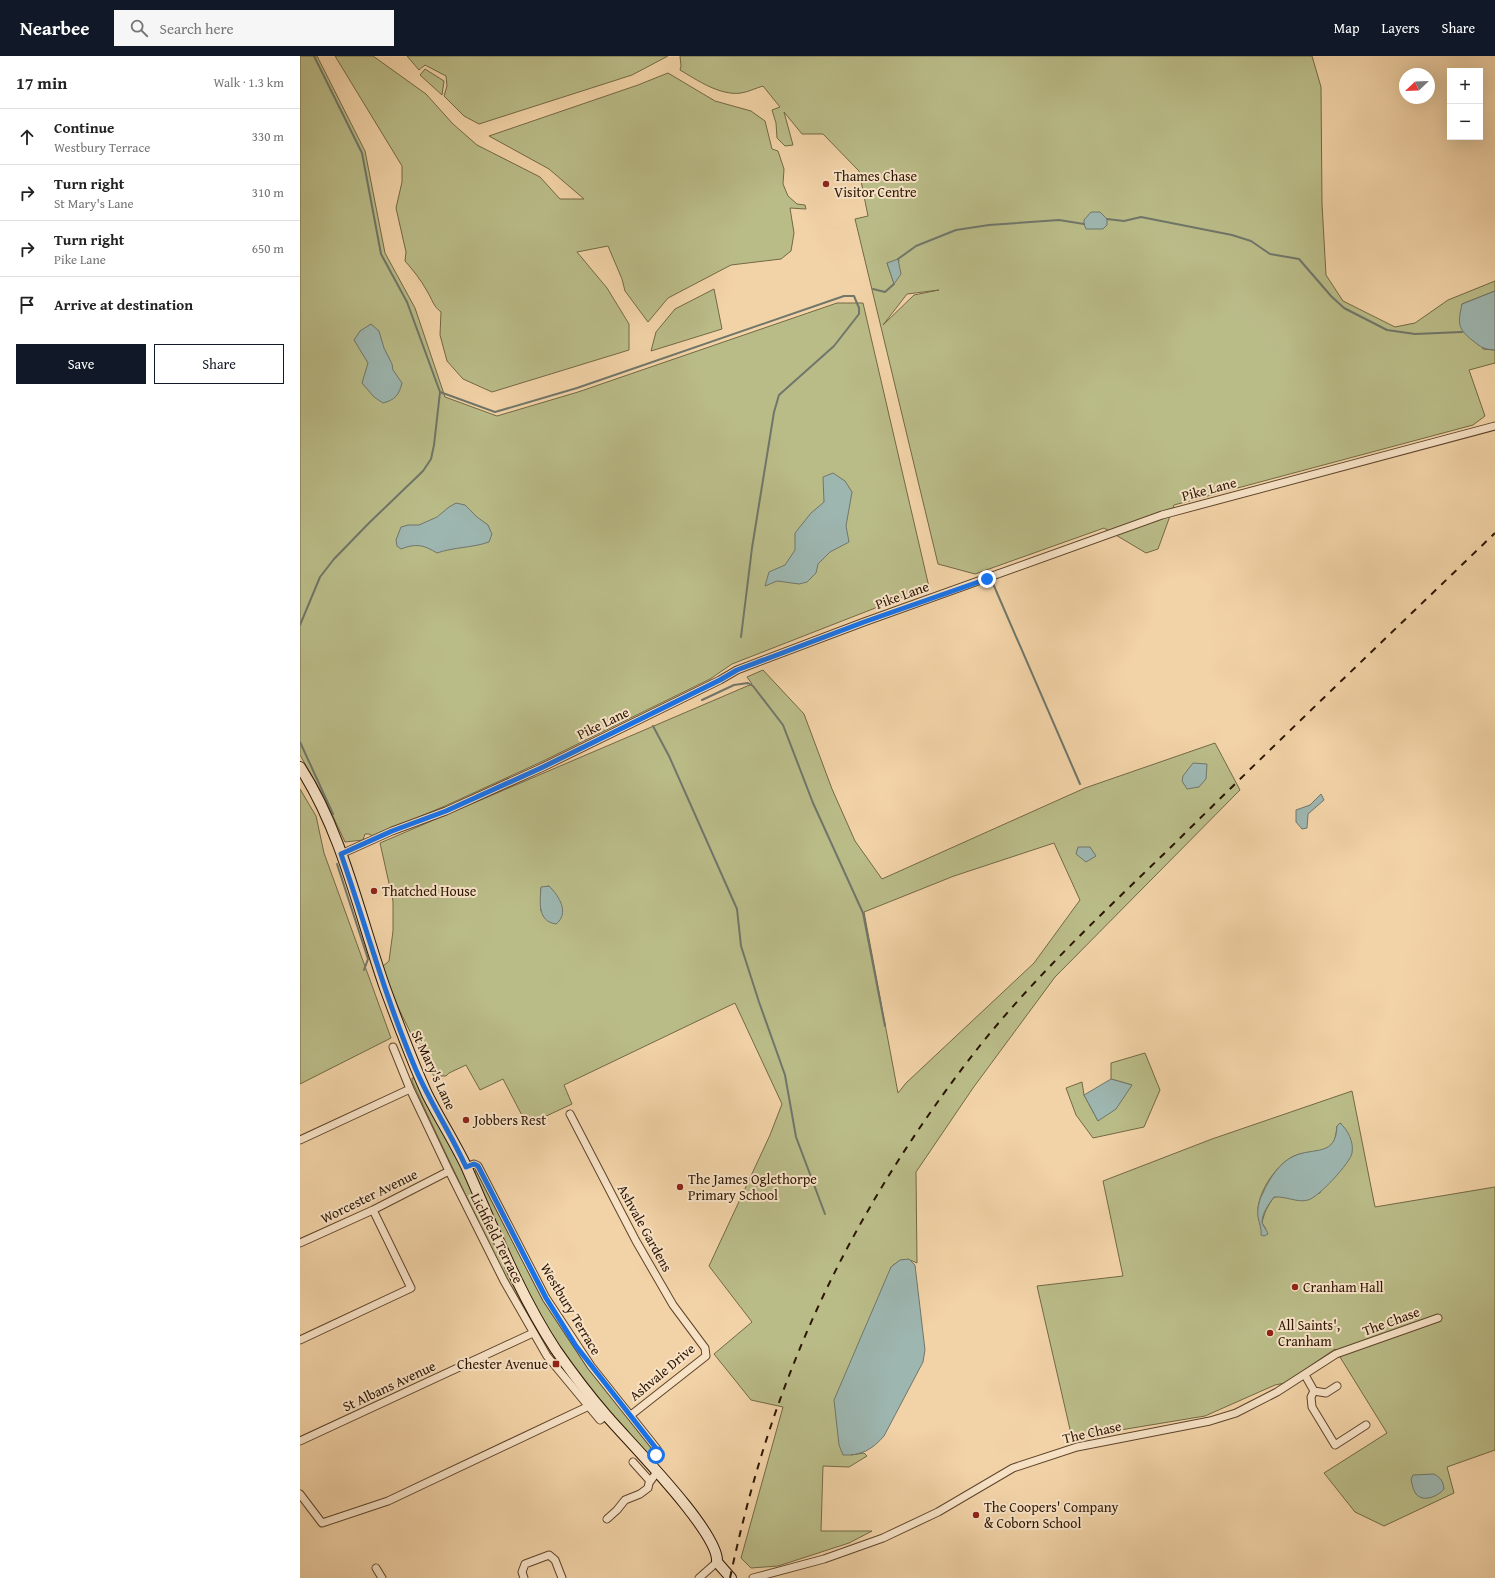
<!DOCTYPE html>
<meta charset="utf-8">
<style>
:root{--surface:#fff;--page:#f6f6f6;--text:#222;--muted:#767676;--line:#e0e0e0;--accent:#111827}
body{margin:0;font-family:"Gentium Book Plus",serif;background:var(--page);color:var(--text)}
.controls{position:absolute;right:12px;top:12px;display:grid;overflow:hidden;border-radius:0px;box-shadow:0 4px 16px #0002}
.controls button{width:36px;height:36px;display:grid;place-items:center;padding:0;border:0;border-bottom:1px solid var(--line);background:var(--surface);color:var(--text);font:20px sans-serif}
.compass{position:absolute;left:1099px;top:12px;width:36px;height:36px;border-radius:50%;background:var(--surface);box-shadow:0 4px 16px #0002;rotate:247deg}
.stop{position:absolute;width:12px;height:12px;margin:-9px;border:3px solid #1a73e8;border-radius:50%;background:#fff}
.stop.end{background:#1a73e8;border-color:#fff;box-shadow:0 1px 4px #0008}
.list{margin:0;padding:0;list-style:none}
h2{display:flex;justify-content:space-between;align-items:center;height:52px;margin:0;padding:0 16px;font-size:17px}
h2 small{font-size:13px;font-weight:400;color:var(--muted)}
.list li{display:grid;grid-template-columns:26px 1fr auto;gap:12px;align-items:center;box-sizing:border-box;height:56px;padding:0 16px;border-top:1px solid var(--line)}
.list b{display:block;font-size:15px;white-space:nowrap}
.list p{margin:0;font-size:13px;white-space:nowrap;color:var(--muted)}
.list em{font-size:13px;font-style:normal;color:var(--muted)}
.actions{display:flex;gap:8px;padding:12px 16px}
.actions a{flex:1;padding:9px 0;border:1px solid var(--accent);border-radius:0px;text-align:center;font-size:14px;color:var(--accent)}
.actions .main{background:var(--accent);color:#fff}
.icon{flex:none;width:22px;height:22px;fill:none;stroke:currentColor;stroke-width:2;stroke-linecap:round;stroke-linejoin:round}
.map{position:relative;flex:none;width:1195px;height:1522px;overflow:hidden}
header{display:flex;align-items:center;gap:24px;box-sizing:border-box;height:56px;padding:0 20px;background:var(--accent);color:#fff}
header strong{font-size:19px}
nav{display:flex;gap:22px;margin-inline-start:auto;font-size:14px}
.search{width:280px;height:36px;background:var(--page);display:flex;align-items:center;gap:10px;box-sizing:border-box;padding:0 14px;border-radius:0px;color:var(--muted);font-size:15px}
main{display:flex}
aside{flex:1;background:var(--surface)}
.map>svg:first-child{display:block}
</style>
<header>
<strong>Nearbee</strong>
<div class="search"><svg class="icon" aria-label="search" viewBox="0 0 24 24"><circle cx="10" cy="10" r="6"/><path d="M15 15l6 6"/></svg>Search here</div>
<nav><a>Map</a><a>Layers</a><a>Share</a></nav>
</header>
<main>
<aside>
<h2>17 min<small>Walk · 1.3 km</small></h2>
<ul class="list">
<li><svg class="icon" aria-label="ahead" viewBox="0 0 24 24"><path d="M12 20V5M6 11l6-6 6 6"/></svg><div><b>Continue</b><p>Westbury Terrace</p></div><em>330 m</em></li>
<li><svg class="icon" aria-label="right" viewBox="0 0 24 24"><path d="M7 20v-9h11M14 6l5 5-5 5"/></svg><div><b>Turn right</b><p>St Mary's Lane</p></div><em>310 m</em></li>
<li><svg class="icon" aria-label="right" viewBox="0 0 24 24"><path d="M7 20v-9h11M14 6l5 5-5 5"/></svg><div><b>Turn right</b><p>Pike Lane</p></div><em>650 m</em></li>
<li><svg class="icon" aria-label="arrive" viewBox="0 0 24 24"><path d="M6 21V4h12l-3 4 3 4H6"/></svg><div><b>Arrive at destination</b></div></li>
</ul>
<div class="actions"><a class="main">Save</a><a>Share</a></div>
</aside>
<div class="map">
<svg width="1195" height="1522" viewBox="0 0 1195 1522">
<rect width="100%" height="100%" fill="#f2d3a7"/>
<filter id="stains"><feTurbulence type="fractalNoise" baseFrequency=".005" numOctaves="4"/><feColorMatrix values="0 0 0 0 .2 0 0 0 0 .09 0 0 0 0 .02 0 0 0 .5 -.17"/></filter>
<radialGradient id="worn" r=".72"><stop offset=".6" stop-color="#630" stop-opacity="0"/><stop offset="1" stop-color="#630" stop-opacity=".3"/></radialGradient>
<!-- green -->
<path fill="#babc88" stroke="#736845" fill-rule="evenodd" d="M0 0H17L65 95 85 197 115 252 145 341 197 360 278 336 537 247H563L629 531 432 608 410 623 239 707 145 750 73 780 69 778H65L63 784 45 786 23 739 0 699Z
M35 0H73L126 38 153 68 177 89 240 121 260 143H284L249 113 189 80 338 29 368 17 415 45 451 55 465 65 472 93 478 95 484 113 483 128 488 140 497 148 505 149 506 153 490 152 494 177 491 195 481 203 431 209 368 242 348 266 325 235 322 223 308 190 277 196 307 232 329 268V294L192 336 163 323 147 305 140 279 141 256C133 250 132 243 127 235 121 224 113 214 105 205L106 196 96 152 102 126V110Z
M107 0H368L332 19 179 68 164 60 144 40 147 30 146 20 125 9 119 14Z
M380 0H1012L1021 31 1022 148 1026 219 1043 245 1095 271 1115 267 1148 244 1195 225V235L1162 248 1183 293 1195 294V307L1169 314 1185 360 1173 369 874 449 858 493 846 497 804 472 675 518 638 508 555 163 568 160 559 115 523 78H502L484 56 493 89 485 90 477 82 476 67 472 54 480 51 463 30C456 32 448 36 441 37 420 40 397 24 380 14L381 10ZM599 204 594 227 587 207ZM639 234 614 239 583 269 607 238Z
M125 13 144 25 142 39 120 19Z
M414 233 422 273 351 295 356 276 375 253Z
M463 614 504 658 532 733 555 785 582 823 785 732 915 687 940 734 755 921 673 1032 616 1116 617 1207C605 1201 601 1203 591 1211L551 1399 564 1397 567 1400 549 1411 523 1410 521 1475H572L549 1487 478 1510 451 1512 441 1502 483 1351 451 1344 414 1298 452 1266 409 1210 470 1079 482 1048 435 947 264 1029 272 1048 227 1069 203 1023 180 1034 166 1009 149 1017 146 1020H134L127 1010 93 941 82 911 89 905 93 875V845L80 787 452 628 447 621ZM754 787 780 844 734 907 606 1027 598 1037 564 856 654 820ZM249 830 241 855V832Z
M0 733 16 760 24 797 91 982 0 1028Z
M845 997 860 1034 844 1071 793 1082 776 1059 766 1032 782 1026 784 1039 798 1065 832 1029 811 1023V1007Z
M112 1022H115L163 1111 252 1297 250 1298C224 1260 204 1218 184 1177 160 1127 135 1076 112 1025Z
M1052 1035 1075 1151 1195 1131V1394L1147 1411 1154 1437 1084 1470 1055 1456 1024 1417 1087 1377 1035 1293 985 1327 975 1329 905 1360 772 1382 737 1230 823 1220 803 1125 912 1083ZM1041 1067 1020 1137 997 1144 983 1140 974 1141C968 1149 964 1157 962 1167L966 1173 962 1176C960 1168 958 1160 958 1152 960 1133 977 1108 994 1100 1005 1095 1020 1098 1030 1090 1036 1085 1036 1077 1037 1070Z
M179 1115 245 1245 353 1390V1395L349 1400 304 1352 254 1284 230 1243 173 1118 174 1116Z"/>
<!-- water -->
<path fill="#9db6b0" stroke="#70766a" d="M791 156H800L807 163V169L803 173H786L784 168V164Z
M598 203 601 218 594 228 587 207Z
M1195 235V294C1183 293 1182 292 1172 284 1157 272 1158 267 1162 248Z
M71 268 79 275 84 292 92 308 93 314 102 327C99 339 95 344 83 347L74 341 62 327 68 307 54 284 60 275Z
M533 417 545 425 552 436 546 470 549 486 530 496 518 508 516 517 507 526 499 528 477 525 465 530 469 516 485 509 495 494V477L511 457 524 446 523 421Z
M156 447 165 449 177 461 188 469 192 478 189 486C172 492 154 491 137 497 124 489 116 487 101 493L97 490 96 484 101 471 108 469H119L137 461 149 451Z
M893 707 907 708 906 723 899 731 887 733 882 725 883 720Z
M1021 738 1024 744 1008 758 1007 772 1002 773 996 766V754L1010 749Z
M778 791H790L796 800 786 806 776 798Z
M249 830C259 840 270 857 256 868 237 865 240 846 241 831Z
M811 1023 832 1029 816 1053 798 1065 784 1039Z
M1040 1067C1048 1074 1054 1086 1052 1097 1051 1106 1018 1142 1008 1144 997 1147 986 1140 974 1141 969 1148 962 1157 962 1166 962 1169 967 1174 968 1178L964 1180 961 1179C962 1173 959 1167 958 1161 957 1153 959 1144 963 1137 969 1123 980 1106 994 1100 1014 1091 1036 1101 1037 1070Z
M609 1203 615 1209 625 1294 623 1306 584 1380C573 1393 561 1400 543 1399L539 1389 534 1344 591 1211 600 1204Z
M1134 1418C1141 1422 1143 1425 1144 1433 1138 1440 1124 1447 1116 1438 1113 1434 1112 1428 1111 1423L1113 1419Z"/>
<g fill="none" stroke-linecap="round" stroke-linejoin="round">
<!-- stream -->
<path stroke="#70766a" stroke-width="2" d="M807 163 824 165 841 161 932 179 951 185 970 198 999 203 1031 240 1044 252 1087 274 1115 278 1162 276
M598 203 616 190 656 174 689 169 759 164 784 168
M573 233 585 236 594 228
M140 336 195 356 277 332 544 240H554L559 252V258L534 290 479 339 474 356 452 492 441 581
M691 523 780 728
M0 569 20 521 34 503 69 467 123 415 131 403 134 389 140 336 107 246 81 198 62 97 14 0
M402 644 434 629 448 627 453 630 483 669 513 747 563 857 585 970
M353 670 369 700 437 853 441 890 459 946 485 1019 496 1081 525 1158
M0 686 33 758
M37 808 68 903 64 914"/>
<defs>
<path id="minor" d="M41 798 92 775 146 755 241 712 420 624 437 614 564 566 862 459 1195 370
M93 991 110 1033 149 1115 204 1225 247 1300 300 1364 306 1359
M270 1058 336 1185 373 1249 405 1292 406 1300 331 1359
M0 1084 110 1033
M166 1111 174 1108 178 1110 246 1242 291 1310 357 1393 358 1396 348 1407
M0 1187 73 1154 149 1115
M0 1284 111 1232 73 1154
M1005 1319 1014 1335 1011 1341 1012 1351 1035 1389 1066 1369
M1014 1335 1026 1337 1037 1330
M0 1385 233 1277
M333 1406 350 1425
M0 1438 22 1467 88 1445 289 1350
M307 1463 317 1454 325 1444 340 1438 348 1432 349 1427 357 1416
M76 1512 82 1522
M224 1522 222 1516 225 1508 249 1499 255 1504 262 1522
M399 1522 417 1506
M453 1522 524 1503 583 1482 638 1456 713 1412 777 1391 910 1365 936 1357 977 1336 1036 1298 1138 1262"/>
<path id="secondary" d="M0 711C43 778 59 858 85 932 98 967 111 1003 127 1038 139 1062 154 1085 166 1110 193 1171 219 1238 256 1294 272 1317 288 1338 306 1359 328 1385 420 1477 417 1506L431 1522"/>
</defs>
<!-- minor casing -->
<use href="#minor" stroke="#5e442b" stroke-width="9"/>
<!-- secondary casing -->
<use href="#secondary" stroke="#2c1502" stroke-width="12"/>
<!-- minor -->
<use href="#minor" stroke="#f7e2c6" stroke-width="7"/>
<!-- secondary -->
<use href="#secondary" stroke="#f7e2c6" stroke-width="10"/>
<!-- rail -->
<path stroke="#2c1502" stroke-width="2" stroke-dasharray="7 7" stroke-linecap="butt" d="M430 1522C445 1451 465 1380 492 1312 537 1197 602 1089 678 992 736 919 804 856 871 791 978 685 1087 581 1195 477"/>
</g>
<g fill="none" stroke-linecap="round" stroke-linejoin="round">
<!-- route -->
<path stroke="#1a73e8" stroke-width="5" d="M356 1399 358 1396 355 1391 276 1290 246 1242 178 1110 174 1108 166 1111C151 1078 131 1048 116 1014 86 944 66 870 41 798L92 775 146 755 241 712 420 624 437 614 564 566 687 523"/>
</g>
<!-- markers -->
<g fill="#8f2418" stroke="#f7e2c6" stroke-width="1.5">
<circle cx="526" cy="128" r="4"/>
<circle cx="74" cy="835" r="4"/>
<circle cx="166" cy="1064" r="4"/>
<circle cx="380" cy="1131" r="4"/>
<circle cx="995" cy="1231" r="4"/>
<circle cx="970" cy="1277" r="4"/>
<rect x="252" y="1304" width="8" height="8" rx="2"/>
<circle cx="676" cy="1459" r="4"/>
</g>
<g text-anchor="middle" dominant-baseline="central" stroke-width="4" stroke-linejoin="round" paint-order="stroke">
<!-- poi labels -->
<g font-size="14" fill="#2c1502" stroke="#f7e2c6" text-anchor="start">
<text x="534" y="120">Thames Chase<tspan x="534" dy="16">Visitor Centre</tspan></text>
<text x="82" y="835">Thatched House</text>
<text x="174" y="1064">Jobbers Rest</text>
<text x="388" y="1123">The James Oglethorpe<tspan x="388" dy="16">Primary School</tspan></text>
<text x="1003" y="1231">Cranham Hall</text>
<text x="978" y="1269">All Saints',<tspan x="978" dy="16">Cranham</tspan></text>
<text x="248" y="1308" text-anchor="end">Chester Avenue</text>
<text x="684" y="1451">The Coopers' Company<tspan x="684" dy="16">&amp; Coborn School</tspan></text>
</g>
<!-- street labels -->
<g font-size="14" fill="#2c1502" stroke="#f7e2c6">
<text transform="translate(909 433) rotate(-15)">Pike Lane</text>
<text transform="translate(602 539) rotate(-20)">Pike Lane</text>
<text transform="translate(303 667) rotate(-26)">Pike Lane</text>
<text transform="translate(134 1014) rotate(65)">St Mary's Lane</text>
<text transform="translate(69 1140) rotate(-26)">Worcester Avenue</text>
<text transform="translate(345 1172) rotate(61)">Ashvale Gardens</text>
<text transform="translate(197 1182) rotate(63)">Lichfield Terrace</text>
<text transform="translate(271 1253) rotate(59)">Westbury Terrace</text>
<text transform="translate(1091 1265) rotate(-20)">The Chase</text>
<text transform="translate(362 1316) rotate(-40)">Ashvale Drive</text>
<text transform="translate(89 1330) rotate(-25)">St Albans Avenue</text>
<text transform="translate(792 1376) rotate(-13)">The Chase</text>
</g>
</g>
<rect width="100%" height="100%" filter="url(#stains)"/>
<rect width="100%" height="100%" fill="url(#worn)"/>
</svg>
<div class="controls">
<button>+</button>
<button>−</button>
</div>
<svg class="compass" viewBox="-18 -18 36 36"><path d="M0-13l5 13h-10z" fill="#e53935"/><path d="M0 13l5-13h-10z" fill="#767676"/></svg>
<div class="stop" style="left:356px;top:1399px"></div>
<div class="stop end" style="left:687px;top:523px"></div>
</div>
</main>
